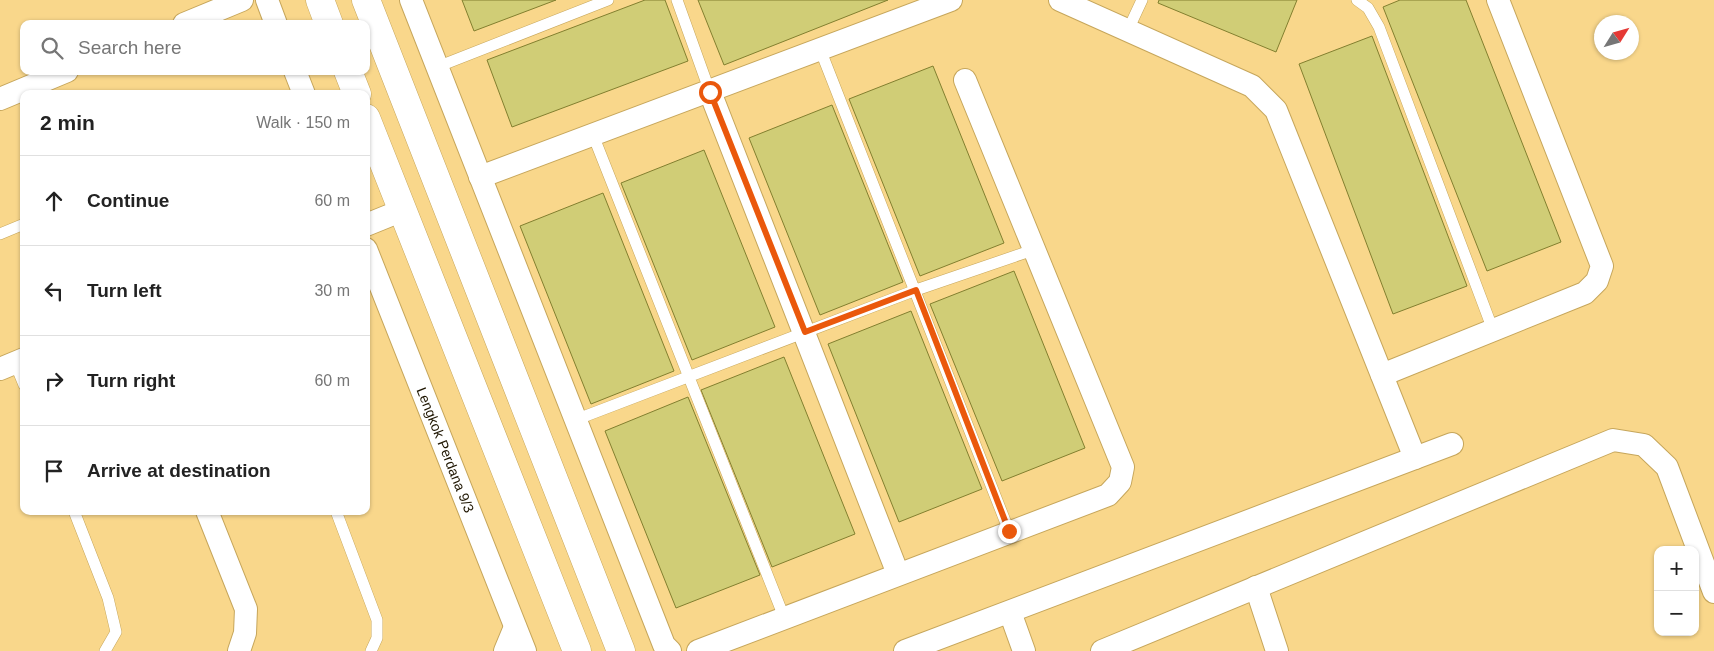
<!DOCTYPE html>
<meta charset="utf-8">
<style>
:root{--surface:#fff;--page:#f6f6f6;--text:#222;--muted:#767676;--line:#e0e0e0}
body{margin:0;font-family:Helvetica,sans-serif;background:var(--page);color:var(--text)}
.controls{position:absolute;right:15px;bottom:15px;display:grid;overflow:hidden;border-radius:10px;box-shadow:0 1px 4px #0004}
.controls button{width:45px;height:45px;display:grid;place-items:center;padding:0;border:0;border-bottom:1px solid var(--line);background:var(--surface);color:var(--text);font:25px sans-serif}
.compass{position:absolute;left:1594px;top:15px;width:45px;height:45px;border-radius:50%;background:var(--surface);box-shadow:0 1px 4px #0004;rotate:53deg}
.stop{position:absolute;width:15px;height:15px;margin:-11px;border:4px solid #ea580c;border-radius:50%;background:#fff}
.stop.end{background:#ea580c;border-color:#fff;box-shadow:0 1px 5px #0008}
.list{margin:0;padding:0;list-style:none}
h2{display:flex;justify-content:space-between;align-items:center;height:65px;margin:0;padding:0 20px;font-size:21px}
h2 small{font-size:16px;font-weight:400;color:var(--muted)}
.list li{display:grid;grid-template-columns:32px 1fr auto;gap:15px;align-items:center;box-sizing:border-box;height:90px;padding:0 20px;border-top:1px solid var(--line)}
.list b{display:block;font-size:19px;white-space:nowrap}
.list em{font-size:16px;font-style:normal;color:var(--muted)}
.icon{flex:none;width:28px;height:28px;fill:none;stroke:currentColor;stroke-width:2;stroke-linecap:round;stroke-linejoin:round}
.map{position:relative;flex:none;width:1714px;height:651px;overflow:hidden}
.search{position:absolute;background:var(--surface);box-shadow:0 1px 4px #0004;left:20px;top:20px;width:350px;height:55px;display:flex;align-items:center;gap:12px;box-sizing:border-box;padding:0 18px;border-radius:10px;color:var(--muted);font-size:19px}
.panel{position:absolute;background:var(--surface);box-shadow:0 1px 4px #0004;left:20px;top:90px;width:350px;height:425px;border-radius:10px}
.map>svg:first-child{display:block}
</style>
<div class="map">
<svg width="1714" height="651" viewBox="0 0 1714 651">
<rect width="100%" height="100%" fill="#f9d78b"/>
<!-- building -->
<path fill="#d0cd76" stroke="#827f2f" d="M462 0H556L474 31Z
M645 0H665L688 61 512 127 487 60Z
M698 0H888L724 65Z
M1159 0H1297L1276 52 1158 3Z
M1400 0H1466L1561 242 1487 271 1383 7Z
M1372 36 1467 286 1393 314 1299 64Z
M933 66 1004 243 920 276 849 99Z
M832 105 903 282 820 315 749 138Z
M704 150 775 327 692 360 621 183Z
M603 193 674 371 591 404 520 226Z
M1014 271 1085 448 1002 481 930 304Z
M911 311 982 489 899 522 828 344Z
M784 357 855 534 772 567 701 390Z
M688 397 760 575 676 608 605 431Z"/>
<g fill="none" stroke-linecap="round" stroke-linejoin="round">
<defs>
<path id="service" d="M677 0 710 92
M1357 0 1368 8 1379 27 1493 330
M1128 30 1142 0
M820 49 1009 531
M437 67 608 0
M593 135 784 617
M0 234 24 224
M15 363 24 385
M575 420 916 290 1033 250
M74 511 108 598 116 632 105 651
M336 511 377 620V638L371 651"/>
<g id="minor">
<path d="M267 0 276 24"/>
<path d="M411 0 664 645 670 651"/>
<path d="M1060 0 1252 86 1276 110 1415 458"/>
<path d="M184 24 242 0"/>
<path d="M295 71 304 94"/>
<path d="M710 92 898 574"/>
<path d="M0 99 67 71"/>
<path d="M480 177 951 0"/>
<path d="M366 225 403 210"/>
<path id="s1" d="M366 249 525 651"/>
<path d="M0 369 24 359"/>
<path d="M1382 375 1585 293 1597 281 1602 266 1498 0"/>
<path d="M207 511 246 609 245 633 239 651"/>
<path d="M1256 587 1277 651"/>
<path d="M1010 612 1024 651"/>
<path d="M505 651 515 627"/>
<path d="M698 651 1108 495 1120 482 1123 467 965 80"/>
<path d="M905 651 1452 444"/>
<path d="M1102 651 1613 440 1644 445 1667 467 1714 592"/>
</g>
<path id="tertiary" d="M320 0 329 24
M366 0 621 651
M348 71 357 94
M366 118 577 651"/>
</defs>
<!-- service casing -->
<use href="#service" stroke="#c6a65b" stroke-width="12"/>
<!-- minor casing -->
<use href="#minor" stroke="#c6a65b" stroke-width="24"/>
<!-- tertiary casing -->
<use href="#tertiary" stroke="#c6a65b" stroke-width="29"/>
<!-- service -->
<use href="#service" stroke="#fff" stroke-width="11"/>
<!-- minor -->
<use href="#minor" stroke="#fff" stroke-width="22"/>
<!-- tertiary -->
<use href="#tertiary" stroke="#fff" stroke-width="28"/>
</g>
<g fill="none" stroke-linecap="round" stroke-linejoin="round">
<!-- route -->
<path stroke="#ea580c" stroke-width="6" d="M710 92 805 332 916 290 1009 531"/>
</g>
<g text-anchor="middle" dominant-baseline="central" stroke-width="4" stroke-linejoin="round" paint-order="stroke">
<!-- street labels -->
<g font-size="14" fill="#1e1500" stroke="#fae6ba">
<text stroke="none"><textPath href="#s1" startOffset="216">Lengkok Perdana 9/3</textPath></text>
</g>
</g>
</svg>
<div class="controls">
<button>+</button>
<button>−</button>
</div>
<svg class="compass" viewBox="-18 -18 36 36"><path d="M0-13l5 13h-10z" fill="#e53935"/><path d="M0 13l5-13h-10z" fill="#767676"/></svg>
<div class="stop" style="left:710px;top:92px"></div>
<div class="stop end" style="left:1009px;top:531px"></div>
<div class="search"><svg class="icon" aria-label="search" viewBox="0 0 24 24"><circle cx="10" cy="10" r="6"/><path d="M15 15l6 6"/></svg>Search here</div>
<section class="panel">
<h2>2 min<small>Walk · 150 m</small></h2>
<ul class="list">
<li><svg class="icon" aria-label="ahead" viewBox="0 0 24 24"><path d="M12 20V5M6 11l6-6 6 6"/></svg><div><b>Continue</b></div><em>60 m</em></li>
<li><svg class="icon" aria-label="left" viewBox="0 0 24 24"><path d="M17 20v-9H6M10 6l-5 5 5 5"/></svg><div><b>Turn left</b></div><em>30 m</em></li>
<li><svg class="icon" aria-label="right" viewBox="0 0 24 24"><path d="M7 20v-9h11M14 6l5 5-5 5"/></svg><div><b>Turn right</b></div><em>60 m</em></li>
<li><svg class="icon" aria-label="arrive" viewBox="0 0 24 24"><path d="M6 21V4h12l-3 4 3 4H6"/></svg><div><b>Arrive at destination</b></div></li>
</ul>
</section>
</div>
